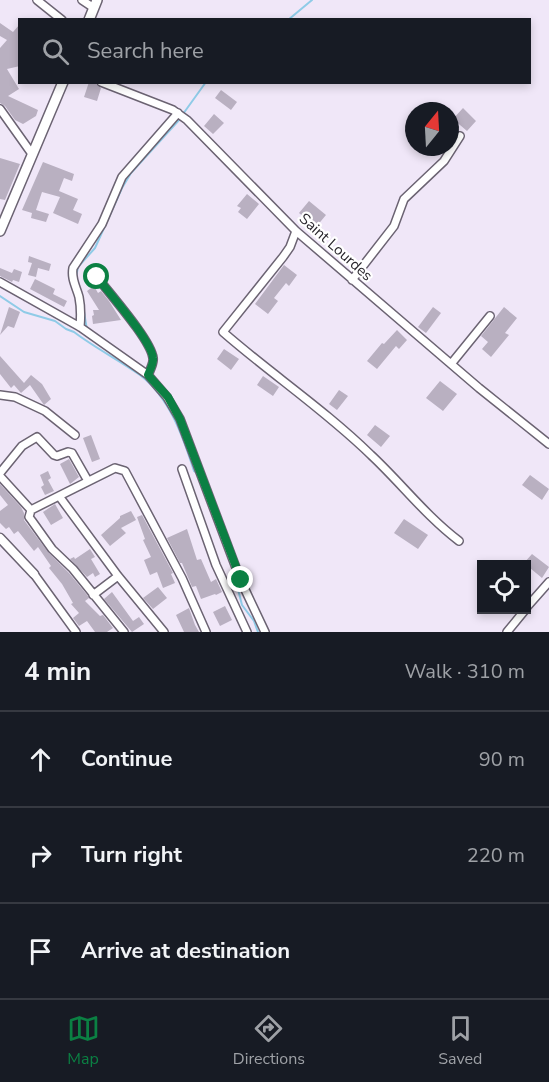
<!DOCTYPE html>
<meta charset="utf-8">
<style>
:root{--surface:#171b24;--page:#242831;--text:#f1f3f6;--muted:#9ea1a6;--line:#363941;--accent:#0b8043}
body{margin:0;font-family:"Nunito Sans",sans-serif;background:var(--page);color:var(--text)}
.controls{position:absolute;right:18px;bottom:18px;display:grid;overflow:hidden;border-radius:0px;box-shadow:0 3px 9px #0003}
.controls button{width:54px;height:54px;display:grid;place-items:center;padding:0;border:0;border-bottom:2px solid var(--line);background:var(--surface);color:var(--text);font:30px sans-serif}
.compass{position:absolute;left:405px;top:102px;width:54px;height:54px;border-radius:50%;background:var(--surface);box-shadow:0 3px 9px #0003;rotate:18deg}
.stop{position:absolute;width:18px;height:18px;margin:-14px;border:4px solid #0b8043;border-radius:50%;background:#fff}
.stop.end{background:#0b8043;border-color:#fff;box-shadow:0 2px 6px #0008}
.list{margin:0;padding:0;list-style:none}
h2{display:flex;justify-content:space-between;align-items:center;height:78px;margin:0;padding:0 24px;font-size:26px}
h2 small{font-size:20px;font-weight:400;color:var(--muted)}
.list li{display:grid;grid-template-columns:39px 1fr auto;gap:18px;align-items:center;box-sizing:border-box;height:96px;padding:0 24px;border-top:2px solid var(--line)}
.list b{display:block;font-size:22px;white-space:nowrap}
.list em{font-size:20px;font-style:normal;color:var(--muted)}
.icon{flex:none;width:33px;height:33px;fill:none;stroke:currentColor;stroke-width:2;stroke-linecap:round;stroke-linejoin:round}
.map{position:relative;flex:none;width:549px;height:632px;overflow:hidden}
.search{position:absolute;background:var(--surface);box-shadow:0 3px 9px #0003;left:18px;right:18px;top:18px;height:66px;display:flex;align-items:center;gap:15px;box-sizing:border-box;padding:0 21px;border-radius:0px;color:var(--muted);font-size:22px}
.sheet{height:366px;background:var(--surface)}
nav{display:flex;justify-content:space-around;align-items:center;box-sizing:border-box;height:84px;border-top:2px solid var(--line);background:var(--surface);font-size:16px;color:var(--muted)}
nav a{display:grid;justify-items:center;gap:3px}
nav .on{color:var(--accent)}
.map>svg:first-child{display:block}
</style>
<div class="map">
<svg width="549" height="632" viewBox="0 0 549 632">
<rect width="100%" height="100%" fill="#f0e7f8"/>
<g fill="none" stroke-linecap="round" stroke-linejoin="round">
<!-- stream -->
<path stroke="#8fcbe7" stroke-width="2" d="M288 20 312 0
M183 114 206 82
M76 277 78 267 95 248 122 188 131 173 180 119
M81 294 87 330
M0 296 24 312 55 321 66 329 74 332C95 348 119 360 140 375 170 398 183 437 194 471L198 474
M232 566 242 605 254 621 258 632"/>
</g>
<!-- building -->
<path fill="#b9b0c1" d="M0 23 13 32 20 24V66L7 69 19 89 8 96 38 110 36 116 23 124 15 120 5 106 0 103V48L7 40 0 36Z
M89 82 96 84 101 88 97 101 84 97Z
M221 90 237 102 231 110 215 98Z
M463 108 476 121 467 131 453 119Z
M214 114 224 123 213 134 204 126Z
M0 158 20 164 5 200 0 199Z
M43 162 74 174 72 181 64 178 59 191 78 199 73 210 82 214 78 224 53 213 60 197 42 192 36 210 49 214 46 222 31 218 32 213 22 210Z
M247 194 259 204 247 219 238 212 241 208 237 206Z
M309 201 326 215 316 227 299 213Z
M29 256 51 264 49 271 38 268 36 277 28 275 32 263 28 262Z
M284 265 297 275 289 286 286 283 274 298 278 301 268 314 255 304Z
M0 268 12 273 14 269 22 272 19 282 13 280 12 282 0 276Z
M35 279 55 289 53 294 67 301 64 307 30 289Z
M94 286 98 293 101 291 109 301 121 320 93 324 92 316 94 315 93 310H99L87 291Z
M9 307 20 312 14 328 8 326 0 335Z
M433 307 441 313 426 333 418 327Z
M504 307 517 318 505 333 509 335 491 357 482 349 488 342 481 336Z
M397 330 407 340 399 349 396 346 377 369 367 361 382 343 384 344Z
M224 349 239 359 231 370 217 359Z
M0 356 24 383 31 375 42 384 51 399 44 405 30 385 21 393 14 385 11 388 0 374Z
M263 376 279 387 273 396 257 385Z
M440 381 457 394 443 411 426 398Z
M339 390 348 396 337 410 329 404Z
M375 425 390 436 381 447 367 435Z
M91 435 100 459 92 462 83 438Z
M69 459 79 477 70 484 60 464Z
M48 471 51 478 48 480 54 491 45 495 41 487 44 485 40 475Z
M530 475 549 489 542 500 522 485Z
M0 484 21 507 24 513V520L48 552 69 573 88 596 89 598 85 601 100 616 103 615 113 628 107 632H95L87 621 79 626 73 618 79 613 71 604 73 603 62 584 49 568 51 566 38 547 34 551 18 531 14 534 9 527 6 529 0 523V511L8 505 0 495Z
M55 504 63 518 51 525 43 512Z
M131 511 136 520 121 528 126 533 110 546 101 535 120 518V516Z
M142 515 173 573 171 574 175 583 163 588 157 572 150 575 144 560 151 557 143 540 145 539 137 517Z
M404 519 428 535 418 549 394 533Z
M187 529 197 560 201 559 211 582 216 579 222 592 216 595 215 594 201 599 196 586 192 587 182 563H180L167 538Z
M90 549 95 557 91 559 100 574 95 577 93 573 87 577 70 559 74 557 75 559Z
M532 554 549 567 542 578 524 563Z
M158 587 167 598 153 609 143 598Z
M112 592 133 621 139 617 144 624 132 632 104 599Z
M225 606 232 620 220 626 213 612Z
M189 608 195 625 199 632H184L176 615Z"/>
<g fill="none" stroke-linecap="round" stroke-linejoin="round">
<defs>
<path id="minor" d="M37 0 62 20
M82 0 94 8
M101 82 173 110 187 120 296 231 479 388 549 444
M0 109 32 154
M296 231 290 247 283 257 223 332C271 374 325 410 371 455 401 483 426 516 459 541
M352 280 394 226 404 199 444 161 460 136
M0 282 80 327 148 375C150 370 154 363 153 358 151 340 109 293 97 277
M80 327C81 316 81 307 79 297 76 286 71 279 73 268L102 224 122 177 178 113
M451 364 490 316
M148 375 167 397 180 419 241 581 265 632
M0 395 15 397 45 411 75 435
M182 469 216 565 247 632
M0 473 22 446 37 437 54 455 57 456 68 452 72 453 88 481
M0 476 31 510 29 517 32 521 52 549 73 569 124 632
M59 496 118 576 164 632
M31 510 115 468 125 471 182 578 206 632
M34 574 76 632
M93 595 118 576
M526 608 549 582
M507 632 525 610"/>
<path id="tertiary" d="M0 538 34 574"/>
<path id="secondary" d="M89 20 97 0
M0 231 63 82"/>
</defs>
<!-- minor casing -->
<use href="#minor" stroke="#6b6372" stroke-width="10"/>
<!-- tertiary casing -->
<use href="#tertiary" stroke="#6b6372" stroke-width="11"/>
<!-- secondary casing -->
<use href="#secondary" stroke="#6b6372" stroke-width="12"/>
<!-- minor -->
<use href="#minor" stroke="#fff" stroke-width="7"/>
<!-- tertiary -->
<use href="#tertiary" stroke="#fff" stroke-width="8"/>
<!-- secondary -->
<use href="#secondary" stroke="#fff" stroke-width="9"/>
</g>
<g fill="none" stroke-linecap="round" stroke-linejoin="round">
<!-- route -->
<path stroke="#0b8043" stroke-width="8" d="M97 277C109 293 151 340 153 358 154 363 150 370 148 375L168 397 180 419 241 580"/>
</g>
<g text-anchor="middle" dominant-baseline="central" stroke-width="4.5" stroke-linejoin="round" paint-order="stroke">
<!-- street labels -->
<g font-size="15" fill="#29262c" stroke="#fff">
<text transform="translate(336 247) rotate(42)">Saint Lourdes</text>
</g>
</g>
</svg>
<div class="controls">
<button><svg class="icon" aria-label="locate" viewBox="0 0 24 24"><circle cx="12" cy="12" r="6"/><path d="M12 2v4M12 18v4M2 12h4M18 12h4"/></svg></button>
</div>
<svg class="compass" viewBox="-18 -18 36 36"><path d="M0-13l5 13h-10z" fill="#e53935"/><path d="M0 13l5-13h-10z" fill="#9ea1a6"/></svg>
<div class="stop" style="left:97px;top:277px"></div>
<div class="stop end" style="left:241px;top:580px"></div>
<div class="search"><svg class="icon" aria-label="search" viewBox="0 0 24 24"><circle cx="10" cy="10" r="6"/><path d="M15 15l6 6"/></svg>Search here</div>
</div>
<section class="sheet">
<h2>4 min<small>Walk · 310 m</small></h2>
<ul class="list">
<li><svg class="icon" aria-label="ahead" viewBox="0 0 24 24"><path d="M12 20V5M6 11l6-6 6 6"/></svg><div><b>Continue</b></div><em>90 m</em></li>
<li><svg class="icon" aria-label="right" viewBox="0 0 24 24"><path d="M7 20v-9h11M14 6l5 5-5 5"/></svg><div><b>Turn right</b></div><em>220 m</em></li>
<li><svg class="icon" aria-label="arrive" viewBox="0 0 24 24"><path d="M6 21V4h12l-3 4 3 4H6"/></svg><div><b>Arrive at destination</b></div></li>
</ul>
</section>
<nav>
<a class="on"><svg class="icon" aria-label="map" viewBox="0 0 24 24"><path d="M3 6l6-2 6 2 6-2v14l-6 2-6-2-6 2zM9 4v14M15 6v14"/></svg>Map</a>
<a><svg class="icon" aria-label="directions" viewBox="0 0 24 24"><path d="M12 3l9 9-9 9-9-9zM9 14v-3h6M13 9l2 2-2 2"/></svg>Directions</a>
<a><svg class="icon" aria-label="saved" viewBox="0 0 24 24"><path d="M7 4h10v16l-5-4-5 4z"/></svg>Saved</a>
</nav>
